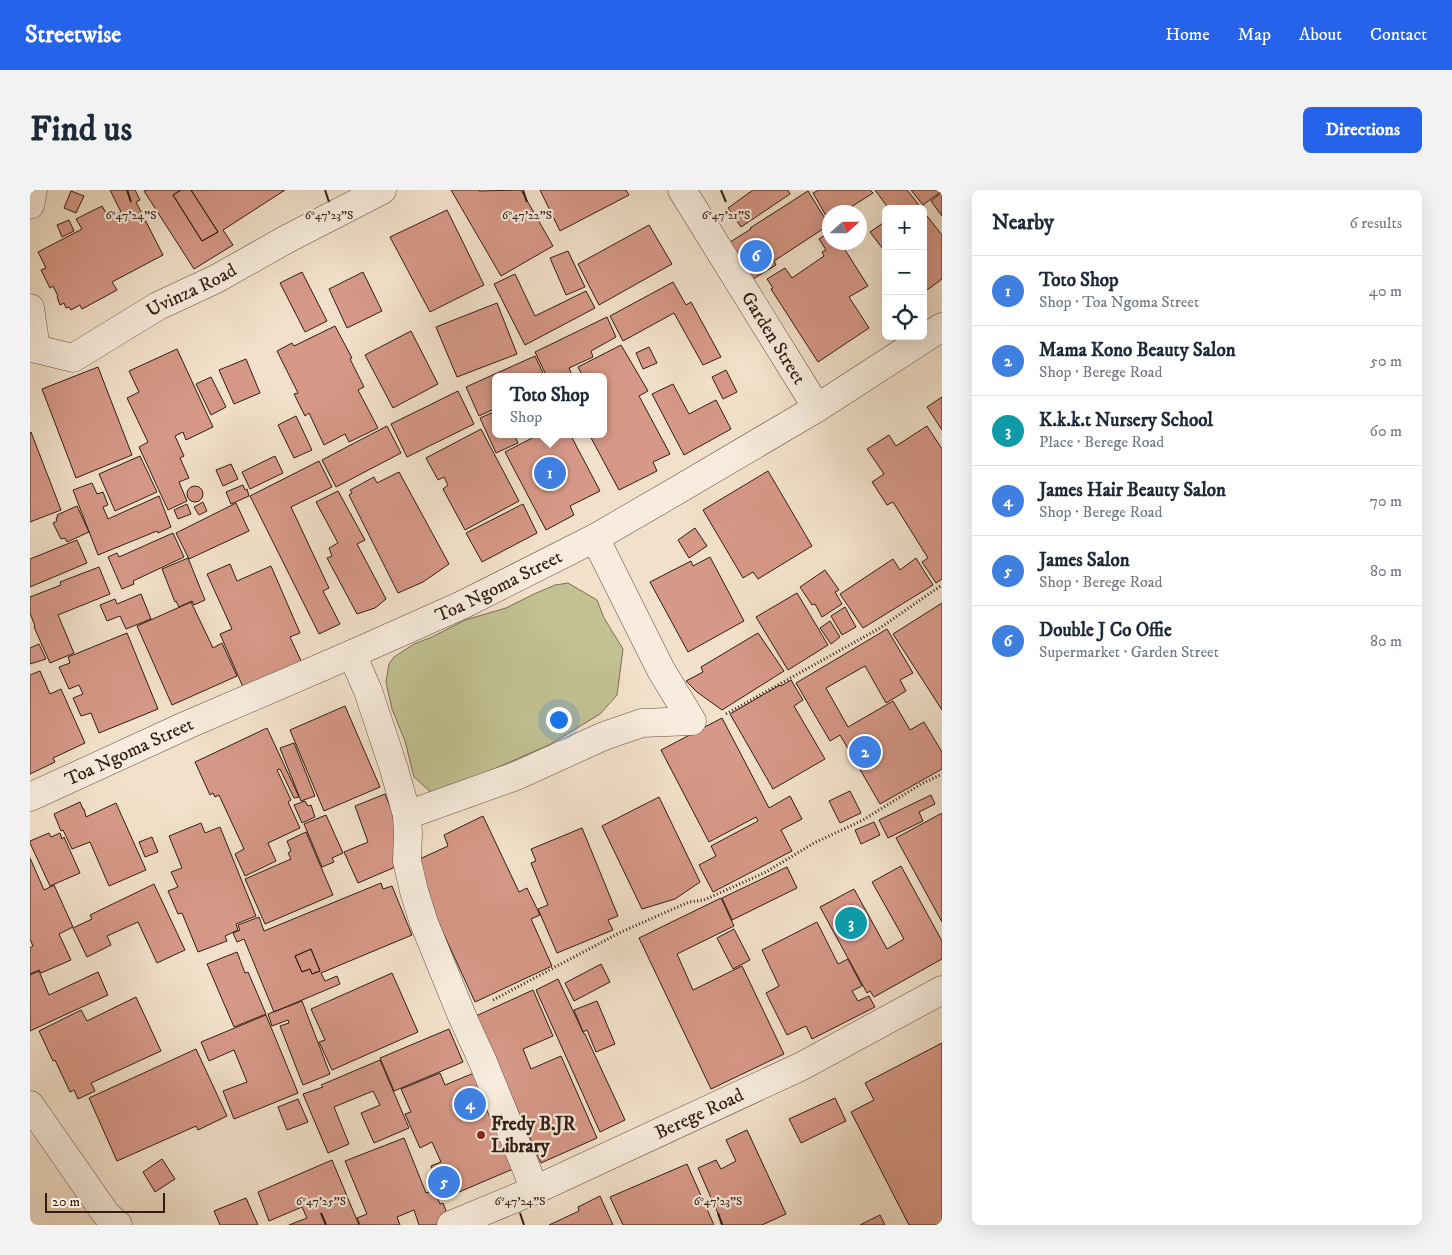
<!DOCTYPE html>
<meta charset="utf-8">
<style>
:root{--surface:#fff;--page:#f2f2f3;--text:#1f2937;--muted:#747a83;--line:#e0e1e3;--accent:#2563eb}
body{margin:0;font-family:"IM FELL DW Pica",serif;background:var(--page);color:var(--text)}
.controls{position:absolute;right:15px;top:15px;display:grid;overflow:hidden;border-radius:8px;box-shadow:0 5px 20px #0002}
.controls button{width:45px;height:45px;display:grid;place-items:center;padding:0;border:0;border-bottom:1px solid var(--line);background:var(--surface);color:var(--text);font:25px sans-serif}
.compass{position:absolute;left:792px;top:15px;width:45px;height:45px;border-radius:50%;background:var(--surface);box-shadow:0 5px 20px #0002;rotate:69deg}
.scale{position:absolute;left:15px;bottom:12px;width:120px;box-sizing:border-box;padding-left:5px;border:2px solid #321c14;border-top:0;font-size:14px;line-height:18px;white-space:nowrap;color:#321c14;-webkit-text-stroke:4px #f7ecdd;paint-order:stroke}
.you{position:absolute;left:528px;top:529px;width:18px;height:18px;margin:-12px;border:4px solid #fff;border-radius:50%;background:#1a73e8;box-shadow:0 0 0 8px #1a73e833}
.badge{display:grid;place-items:center;width:32px;height:32px;border-radius:50%;background:var(--accent);color:#fff;font-size:16px;font-weight:700}
.pin{position:absolute;translate:-50% -50%;border:2px solid #fff;box-shadow:0 1px 5px #0006}
.popup{position:absolute;left:462px;top:183px;width:115px;height:65px;box-sizing:border-box;display:grid;place-content:center;border-radius:8px;background:var(--surface);filter:drop-shadow(0 1px 4px #0005);font-size:16px;white-space:nowrap;color:var(--muted)}
.popup b{font-size:19px;color:var(--text)}
.popup::after{content:'';position:absolute;left:50%;top:100%;margin-left:-10px;border:10px solid transparent;border-top-color:var(--surface)}
.list{margin:0;padding:0;list-style:none}
h2{display:flex;justify-content:space-between;align-items:center;height:65px;margin:0;padding:0 20px;font-size:21px}
h2 small{font-size:16px;font-weight:400;color:var(--muted)}
.list li{display:grid;grid-template-columns:32px 1fr auto;gap:15px;align-items:center;box-sizing:border-box;height:70px;padding:0 20px;border-top:1px solid var(--line)}
.list b{display:block;font-size:19px;white-space:nowrap}
.list p{margin:0;font-size:16px;white-space:nowrap;color:var(--muted)}
.list em{font-size:16px;font-style:normal;color:var(--muted)}
.icon{flex:none;width:28px;height:28px;fill:none;stroke:currentColor;stroke-width:2;stroke-linecap:round;stroke-linejoin:round}
.map{position:relative;flex:none;width:912px;height:1035px;overflow:hidden;border-radius:8px}
header{display:flex;align-items:center;gap:30px;box-sizing:border-box;height:70px;padding:0 25px;background:var(--accent);color:#fff}
header strong{font-size:24px}
nav{display:flex;gap:28px;margin-inline-start:auto;font-size:18px}
.intro{display:flex;align-items:center;justify-content:space-between;box-sizing:border-box;height:120px;padding:0 30px}
h1{margin:0;font-size:35px}
.button{padding:12px 22px;border-radius:8px;background:var(--accent);color:#fff;font-size:18px;font-weight:700}
main{display:flex;gap:30px;padding:0 30px}
aside{flex:1;background:var(--surface);border-radius:8px;box-shadow:0 5px 20px #0002}
.map>svg:first-child{display:block}
</style>
<header>
<strong>Streetwise</strong>
<nav><a>Home</a><a>Map</a><a>About</a><a>Contact</a></nav>
</header>
<div class="intro"><h1>Find us</h1><a class="button">Directions</a></div>
<main>
<div class="map">
<svg width="912" height="1035" viewBox="0 0 912 1035">
<rect width="100%" height="100%" fill="#f2e1ca"/>
<filter id="stains"><feTurbulence type="fractalNoise" baseFrequency=".004" numOctaves="4"/><feColorMatrix values="0 0 0 0 .2 0 0 0 0 .09 0 0 0 0 .02 0 0 0 .5 -.17"/></filter>
<radialGradient id="worn" r=".72"><stop offset=".6" stop-color="#630" stop-opacity="0"/><stop offset="1" stop-color="#630" stop-opacity=".3"/></radialGradient>
<!-- green -->
<path fill="#c2c192" stroke="#7a6e53" d="M538 393 567 410 574 428 593 459 587 505 570 524 519 555 404 605 384 587 375 551 362 519 356 492 359 474 364 467 384 454 402 447 435 430 476 418 504 404 525 395Z"/>
<!-- building -->
<path fill="#d69887" stroke="#321c14" fill-rule="evenodd" d="M80 0H105L110 10 106 12 133 65 82 92 87 100 52 119 50 115 41 120 39 117 36 118 34 113 30 115 27 107 28 106 23 96 20 98 11 80 16 78 8 62 52 39 46 29 72 16 79 28 91 22Z
M117 0H151L143 5 172 51 188 42 161 0H255L193 40 203 55 164 79 114 1Z
M151 0H161L188 42 172 51 143 5Z
M421 0H449V1L491 0 523 56 471 86Z
M510 0H596L599 5 530 41Z
M723 0H758L760 4 711 37 698 18Z
M789 0H840L843 3 813 22H799V31L783 3Z
M845 0H877L892 19H859Z
M881 0H912V1L893 15Z
M41 1 54 6 46 23 34 18Z
M778 1 799 35 744 71 746 75 723 89 700 52 721 39 720 38Z
M912 2V26L901 11Z
M417 20 454 95 400 122 360 47Z
M893 21 912 45V89L893 103Z
M39 30 44 41 32 47 27 35Z
M856 31V63L840 42Z
M619 35 642 74 569 115 548 74Z
M799 42V52H810L838 96 819 107 839 138 788 172 741 99 743 98 737 89 755 78 762 88 794 66 792 62 796 60 789 49Z
M538 61 555 97 536 105 520 68Z
M272 82 297 131 275 142 250 93Z
M333 82 352 121 317 138 299 99Z
M485 84 505 126 556 101 565 118 495 155 464 94Z
M643 92 656 115 661 112 691 167 673 175 644 123 593 151 580 126Z
M467 113 487 164 427 187 406 137Z
M577 127 586 147 561 161 563 167 539 178 543 187H517L505 162Z
M305 136 322 168 320 169 334 197 328 200 348 238 319 252 315 244 294 255 279 223 275 226 264 204 268 203 247 161 262 153 264 156Z
M381 141 408 194 363 218 335 165Z
M591 155 618 201 609 206 640 264 623 272 627 281 589 300 559 244H574V187H553L548 177Z
M619 157 627 173 613 179 606 163Z
M147 159 183 237 156 250 153 242 145 246 154 266 150 268 159 288 149 292 157 311 138 320 109 257 118 252 97 208 109 202 99 181Z
M505 166 513 183 509 185 510 187H466V218L449 226 436 197Z
M216 169 230 203 204 214 189 180Z
M68 177 102 265 46 288 12 199Z
M696 180 707 202 693 209 682 187Z
M181 187 196 217 181 225 166 194Z
M643 194 659 224 686 210 701 239 654 265 622 204Z
M428 201 444 234 377 267 361 234Z
M912 207V240L897 217Z
M466 221V244H484L488 253 466 263 450 228Z
M266 226 282 260 264 268 248 235Z
M357 236 371 263 306 297 292 270Z
M897 236 912 259V389L906 393 892 372 898 368 863 312 857 315 842 292 854 284 837 259 859 245 866 256Z
M451 239 489 311 435 340 413 299 418 295 414 287 408 290 396 268Z
M1 242 31 320 0 332V243Z
M510 244H540L570 301 540 316 544 325 516 340 475 262Z
M110 266 127 302 85 321 69 284Z
M245 266 253 283 220 299 212 282Z
M289 271 302 297 261 317 299 398 293 401 310 434 289 444 220 306Z
M201 274 208 289 193 296 186 280Z
M738 281 782 356 728 389 723 382 713 388 673 320Z
M369 282 419 374 393 392 368 403 319 305 322 303 320 300 344 287 347 293Z
M62 293 67 304 73 302 78 315 73 317 78 329 129 306 141 337 128 343 127 341 68 365 43 300Z
M213 295 215 300 217 299 219 306 201 314 196 302Z
M157 304a8 8 0 1 1 16 0a8 8 0 1 1-16 0Z
M308 301 335 350 327 354 356 409 345 418 327 424 297 368 302 366 299 358 308 353 286 312Z
M173 312 177 321 169 325 164 317Z
M206 313 219 341 159 369 146 343Z
M157 314 161 324 148 329 144 320Z
M493 314 507 343 452 372 436 343Z
M47 316 59 342 37 352 35 348 31 349 23 333 27 331 26 328 28 327 27 325Z
M665 338 677 356 659 368 648 350Z
M143 343 154 367 103 391 104 394 92 399 78 367 87 363 89 367Z
M47 350 57 373 0 397V369Z
M680 367 714 431 658 462 620 392 661 371 663 376Z
M158 368 175 410 164 415 162 411 149 417 146 411 145 412 132 379Z
M886 368 903 395 833 438 810 404 863 369 870 380Z
M200 374 207 391 241 376 270 443 260 447 272 473 213 497 190 444 202 439 177 384Z
M69 377 80 404 28 425 44 463 20 473 4 437 5 436 0 423V407L31 395 30 392Z
M795 380 809 400 805 402 812 414 792 427 785 414 782 415 770 397Z
M767 403 798 455 758 480 726 427Z
M111 404 121 429 96 439 90 426 77 431 70 415 85 409 87 414Z
M161 412 183 458 192 453 207 486 142 515 107 436Z
M912 413V520L863 444Z
M815 417 826 437 812 445 801 426Z
M800 431 810 447 801 454 790 438Z
M857 439 883 483 870 490 876 501 856 513 835 476 796 498 818 537 863 511 880 540 894 532 912 562V579L850 614 810 545 800 551 766 493Z
M97 443 128 519 69 543 61 523 51 526 43 508 53 504 49 495 39 499 29 477 40 473 38 467Z
M728 443 754 481 692 520 667 502 656 491 673 482 671 477Z
M9 454 16 469 0 474V458Z
M10 481 20 504 31 499 55 553 23 568 25 572 0 584V485Z
M761 490 773 510 764 516 795 569 743 599 700 524 750 495 751 496Z
M315 516 350 597 294 621 260 540Z
M692 528 739 618 760 606 772 629 751 640 762 661 683 702 669 675 686 666 681 656 728 631 726 627 679 652 631 560Z
M237 538 269 607 264 608 250 579 247 580 261 610 258 612 270 638 238 653 246 671 215 686 205 664 214 659 189 605 185 607 183 603 180 605 165 572Z
M264 553 285 606 271 611 250 558Z
M820 601 831 623 810 633 799 611Z
M355 604 374 651 363 678 328 693 314 662 338 652 325 616Z
M901 605 905 614 889 622 893 631 858 648 849 630Z
M629 607 670 692 645 709 612 719 572 636Z
M275 611 278 616 281 615 285 627 272 633 264 615Z
M50 612 53 619H54L56 627 86 613 116 680 79 696 60 652 42 659 33 640 31 641 24 624Z
M912 623V732L866 648Z
M296 625 313 663 302 668 304 672 292 677 274 634Z
M453 626 489 702 497 698 510 725 501 729 522 776 445 812 381 673 418 656 414 645Z
M844 632 850 645 831 654 825 640Z
M171 633 175 643 190 637 226 726 206 734 208 740 195 746 197 751 168 762 152 723 148 724 138 701 148 697 141 682 152 678 139 646Z
M552 638 588 726 578 730 583 740 527 763 508 719 518 715 501 673 506 671 501 659Z
M276 642 303 705 235 734 215 689 261 669 258 663 261 661 257 651Z
M19 643 21 647 30 643 32 649 34 647 50 683 20 696 0 653V651Z
M122 647 128 662 115 667 109 652Z
M0 668 14 700 24 695 43 737 29 744 41 770 11 783 9 780 0 784V758L3 756 0 749Z
M871 676 912 751V769L844 807 840 801 837 803 790 717 824 699 857 759 874 749 842 692Z
M757 677 767 698 702 730 692 708Z
M351 693 353 699 362 696 382 745 291 783 295 791 307 786 310 794 244 822 214 749 207 752 203 743 210 740 208 735 229 727 234 741ZM281 759 290 781 282 784 280 779 272 782 265 766Z
M124 694 155 760 127 773 108 732 77 746 81 755 57 767 43 738 62 729 60 725Z
M691 708 704 736 647 764 663 800 712 776 754 864 681 899 609 748Z
M787 732 808 774 818 769 832 796 822 801 828 811 839 806 845 817 782 849 776 836 757 845 736 803 749 796 732 760Z
M704 739 720 770 703 779 687 748Z
M281 759 290 781 282 784 280 779 272 782 265 766Z
M207 762 215 783 218 782 236 824 204 837 177 774Z
M571 774 580 792 544 811 535 793Z
M9 781 19 805 68 782 78 805 0 841V785Z
M362 783 388 842 302 880 289 852 295 850 281 819Z
M528 789 554 844H555L595 930 570 942 506 800Z
M503 800 523 846 493 859 501 879 531 866 567 948 511 973 446 826Z
M106 807 131 861 61 893 65 901 48 909 44 900 40 902 25 870 23 871 9 841 51 820 57 831Z
M272 811 300 884 273 895 250 836 259 833 258 830 242 836 238 824Z
M567 811 585 854 566 862 557 840 553 842 544 820Z
M236 825 268 903 204 929 193 901 217 892 204 860 179 871 171 852Z
M419 839 433 872 364 901 350 868Z
M912 853V1035H879L821 922 844 910 835 893Z
M166 859 197 926 168 940 166 936 87 971 59 908Z
M350 870 379 938 344 953 331 923 350 915 343 901 304 917 319 954 298 963 273 904 293 897 291 895Z
M410 883 415 895 444 883 453 901 449 902 483 979 415 1008 401 976 411 972 402 952 390 958 375 924 381 922 371 899Z
M805 908 816 931 771 953 759 929Z
M268 909 278 932 257 940 248 917Z
M717 940 756 1024 732 1035H693L668 978 686 970 691 979 706 971 696 950Z
M374 948 396 1003 404 1000 410 1014 413 1013 420 1031 408 1035H389L384 1020 367 1027 370 1035H330L327 1028 337 1024 315 971Z
M132 969 145 989 125 1002 113 982Z
M302 970 329 1035H259L277 1028 272 1017 239 1031 228 1002Z
M657 974 684 1035H593L580 1007Z
M570 1006 583 1035H519L549 1021 548 1017Z
M216 1008 228 1035H190L184 1021Z
M850 1025 855 1035H830Z"/>
<g fill="none" stroke-linecap="round" stroke-linejoin="round">
<defs>
<g id="minor">
<path id="s1" d="M652 0 787 218"/>
<path d="M0 15 3 0"/>
<path id="s2" d="M0 118 6 159 43 168 128 116 186 89 257 49 352 0"/>
<path d="M322 464 338 501 364 579 377 625 378 643 377 671 384 701 394 733 432 826 453 872 505 1000"/>
<path id="s3" d="M0 607 157 535 322 464 432 415 565 348 646 301 787 218 912 137"/>
<path d="M377 625 486 586 574 546 612 533 662 531 631 480 565 348"/>
<path d="M0 915 76 1024 88 1035"/>
<path id="s4" d="M421 1035 505 1000 772 876 912 800"/>
</g>
</defs>
<!-- minor casing -->
<use href="#minor" stroke="#624d42" stroke-width="29"/>
<!-- path -->
<path stroke="#321c14" stroke-width="3" stroke-dasharray="1 2.5" stroke-linecap="butt" d="M696 524 850 438 912 395
M463 810 591 742 659 712 674 710 736 682 784 653 833 630 891 594 912 584"/>
<!-- minor -->
<use href="#minor" stroke="#f7ecdd" stroke-width="28"/>
</g>
<!-- ticks -->
<path fill="none" stroke="#321c14" stroke-width="2" d="M97 0 101 12M295 0 299 12M493 0 497 12M691 0 696 12M291 1023 296 1035M490 1023 494 1035M688 1023 692 1035"/>
<!-- markers -->
<circle fill="#8f2418" stroke="#f7ecdd" stroke-width="2" cx="451" cy="945" r="5"/>
<g text-anchor="middle" dominant-baseline="central" stroke-width="4.5" stroke-linejoin="round" paint-order="stroke">
<!-- street labels -->
<g font-size="19" fill="#321c14" stroke="#f7ecdd">
<text stroke="none"><textPath href="#s2" startOffset="216">Uvinza Road</textPath></text>
<text stroke="none"><textPath href="#s1" startOffset="174">Garden Street</textPath></text>
<text stroke="none"><textPath href="#s3" startOffset="514">Toa Ngoma Street</textPath></text>
<text stroke="none"><textPath href="#s3" startOffset="109">Toa Ngoma Street</textPath></text>
<text stroke="none"><textPath href="#s4" startOffset="272">Berege Road</textPath></text>
</g>
<!-- poi labels -->
<g font-size="19" font-weight="bold" fill="#321c14" stroke="#f7ecdd" text-anchor="start">
<text x="461" y="934">Fredy B.JR<tspan x="461" dy="22">Library</tspan></text>
</g>
</g>
<g font-size="12" text-anchor="middle" fill="#321c14" stroke="#f7ecdd" stroke-width="4.5" stroke-linejoin="round" paint-order="stroke">
<text x="101" y="29">6°47'24"S</text>
<text x="497" y="29">6°47'22"S</text>
<text x="299" y="29">6°47'23"S</text>
<text x="696" y="29">6°47'21"S</text>
<text x="291" y="1015">6°47'25"S</text>
<text x="490" y="1015">6°47'24"S</text>
<text x="688" y="1015">6°47'23"S</text>
</g>
<rect width="100%" height="100%" filter="url(#stains)"/>
<rect width="100%" height="100%" fill="url(#worn)"/>
</svg>
<div class="controls">
<button>+</button>
<button>−</button>
<button><svg class="icon" aria-label="locate" viewBox="0 0 24 24"><circle cx="12" cy="12" r="6"/><path d="M12 2v4M12 18v4M2 12h4M18 12h4"/></svg></button>
</div>
<svg class="compass" viewBox="-18 -18 36 36"><path d="M0-13l5 13h-10z" fill="#e53935"/><path d="M0 13l5-13h-10z" fill="#747a83"/></svg>
<div class="scale">20 m</div>
<div class="you"></div>
<div class="pin badge" style="left:520px;top:283px;background:#3f7fe0">1</div>
<div class="popup"><b>Toto Shop</b>Shop</div>
<div class="pin badge" style="left:835px;top:562px;background:#3f7fe0">2</div>
<div class="pin badge" style="left:821px;top:733px;background:#0f9aa8">3</div>
<div class="pin badge" style="left:440px;top:914px;background:#3f7fe0">4</div>
<div class="pin badge" style="left:414px;top:992px;background:#3f7fe0">5</div>
<div class="pin badge" style="left:726px;top:66px;background:#3f7fe0">6</div>
</div>
<aside>
<h2>Nearby<small>6 results</small></h2>
<ul class="list">
<li><span class="badge" style="background:#3f7fe0">1</span><div><b>Toto Shop</b><p>Shop · Toa Ngoma Street</p></div><em>40 m</em></li>
<li><span class="badge" style="background:#3f7fe0">2</span><div><b>Mama Kono Beauty Salon</b><p>Shop · Berege Road</p></div><em>50 m</em></li>
<li><span class="badge" style="background:#0f9aa8">3</span><div><b>K.k.k.t Nursery School</b><p>Place · Berege Road</p></div><em>60 m</em></li>
<li><span class="badge" style="background:#3f7fe0">4</span><div><b>James Hair Beauty Salon</b><p>Shop · Berege Road</p></div><em>70 m</em></li>
<li><span class="badge" style="background:#3f7fe0">5</span><div><b>James Salon</b><p>Shop · Berege Road</p></div><em>80 m</em></li>
<li><span class="badge" style="background:#3f7fe0">6</span><div><b>Double J Co Offie</b><p>Supermarket · Garden Street</p></div><em>80 m</em></li>
</ul>
</aside>
</main>
